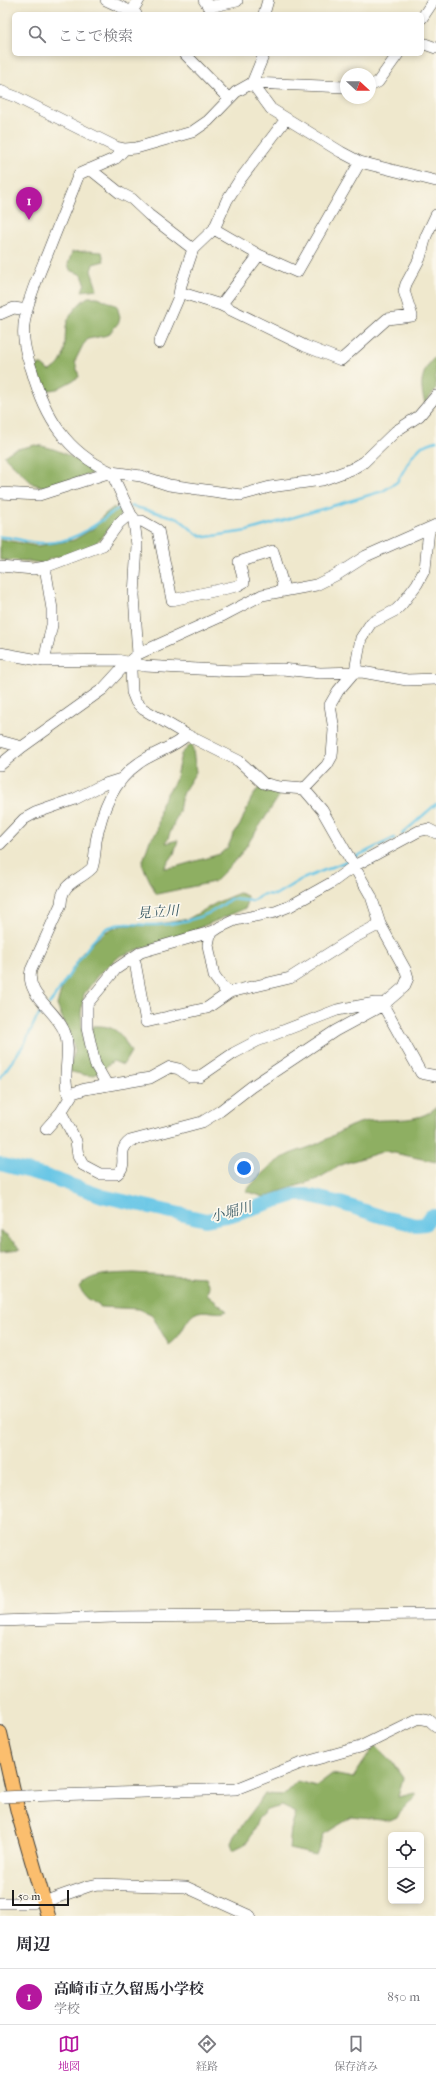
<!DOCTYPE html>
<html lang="ja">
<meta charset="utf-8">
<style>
:root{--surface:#fff;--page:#f2f2f3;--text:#2b2b33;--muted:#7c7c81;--line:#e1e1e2;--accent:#b5179e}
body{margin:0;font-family:"IM FELL French Canon","Noto Serif JP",serif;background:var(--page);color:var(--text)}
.controls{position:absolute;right:12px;bottom:12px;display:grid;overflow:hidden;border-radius:6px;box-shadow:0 2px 6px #0003}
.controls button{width:36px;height:36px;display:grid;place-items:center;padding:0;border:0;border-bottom:1px solid var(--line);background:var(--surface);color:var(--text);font:20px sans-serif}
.compass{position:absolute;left:340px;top:68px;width:36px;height:36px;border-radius:50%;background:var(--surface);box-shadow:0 2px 6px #0003;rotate:111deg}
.scale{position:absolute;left:12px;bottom:10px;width:57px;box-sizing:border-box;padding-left:4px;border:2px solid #1c1c1c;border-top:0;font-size:11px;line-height:14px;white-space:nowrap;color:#1c1c1c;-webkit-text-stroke:3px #fbf7ec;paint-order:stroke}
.you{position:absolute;left:244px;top:1168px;width:14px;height:14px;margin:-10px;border:3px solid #fff;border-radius:50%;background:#1a73e8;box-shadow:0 0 0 6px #1a73e833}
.badge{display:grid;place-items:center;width:26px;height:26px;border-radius:50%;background:var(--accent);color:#fff;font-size:13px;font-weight:700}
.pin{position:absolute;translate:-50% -33px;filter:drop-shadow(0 1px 2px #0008)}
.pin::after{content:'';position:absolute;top:21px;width:14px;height:12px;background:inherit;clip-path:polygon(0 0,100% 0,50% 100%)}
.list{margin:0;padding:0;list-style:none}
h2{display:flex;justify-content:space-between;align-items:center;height:52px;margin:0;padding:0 16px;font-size:17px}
h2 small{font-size:13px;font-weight:400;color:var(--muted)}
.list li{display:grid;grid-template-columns:26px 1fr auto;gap:12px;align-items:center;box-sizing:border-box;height:56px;padding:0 16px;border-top:1px solid var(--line)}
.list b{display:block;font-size:15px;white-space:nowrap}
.list p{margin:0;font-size:13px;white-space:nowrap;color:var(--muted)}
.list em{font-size:13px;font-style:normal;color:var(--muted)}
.icon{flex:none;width:22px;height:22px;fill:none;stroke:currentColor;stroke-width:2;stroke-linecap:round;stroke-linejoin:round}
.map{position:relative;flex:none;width:436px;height:1916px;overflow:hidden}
.search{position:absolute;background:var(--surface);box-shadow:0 2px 6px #0003;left:12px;right:12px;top:12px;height:44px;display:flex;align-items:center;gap:10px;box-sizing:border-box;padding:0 14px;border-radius:6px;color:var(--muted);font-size:15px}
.sheet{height:108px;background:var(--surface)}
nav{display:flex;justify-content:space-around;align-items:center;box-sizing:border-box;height:56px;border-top:1px solid var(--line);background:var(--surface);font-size:11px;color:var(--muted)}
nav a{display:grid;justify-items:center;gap:2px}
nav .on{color:var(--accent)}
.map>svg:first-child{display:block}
</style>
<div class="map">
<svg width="436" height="1916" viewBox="0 0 436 1916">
<rect width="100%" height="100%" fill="#fbf7ec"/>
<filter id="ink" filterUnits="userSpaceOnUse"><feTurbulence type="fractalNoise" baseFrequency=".025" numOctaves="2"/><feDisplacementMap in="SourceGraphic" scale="8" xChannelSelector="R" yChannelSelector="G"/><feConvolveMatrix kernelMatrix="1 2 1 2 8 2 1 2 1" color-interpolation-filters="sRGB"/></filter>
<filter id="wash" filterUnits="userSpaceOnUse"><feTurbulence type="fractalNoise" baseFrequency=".012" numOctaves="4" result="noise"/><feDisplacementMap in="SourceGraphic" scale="16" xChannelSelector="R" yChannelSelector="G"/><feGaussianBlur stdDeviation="0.9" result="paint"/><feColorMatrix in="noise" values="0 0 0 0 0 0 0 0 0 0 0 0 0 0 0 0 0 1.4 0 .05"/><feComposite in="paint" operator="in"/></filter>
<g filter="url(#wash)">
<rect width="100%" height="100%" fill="#efe8cd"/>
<!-- forest -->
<path fill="#8eaf62" stroke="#55663f" d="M87 251 102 252 104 261 93 264 91 271 97 289 82 291 85 283 82 275 70 270 68 264 72 252Z
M88 297H98L117 306 120 317 119 322 108 335 88 339 83 345 75 361 79 377 57 389 43 391 36 371 37 365H42L49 371C68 364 64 343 66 327 67 317 79 302 88 297Z
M436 356V389L425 403C419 385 421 370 436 356Z
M35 445C64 449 72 459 97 472L48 488 33 484 4 456 13 450Z
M114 507 122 514 90 550 49 559 46 564 28 561 0 560V539L37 546 74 540 94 528 103 516Z
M192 743 196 772 182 794 179 811 166 843 178 840 174 854 164 868 175 867 220 854 228 847 233 835 240 825 251 799 260 786 282 792 239 857 214 882 157 894 155 892 142 864 150 840 157 832 161 803 175 781 181 754Z
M239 893 247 896 246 908 194 930 120 956 98 975 84 994 81 1013 83 1043 89 1055V1039L93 1026C116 1025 121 1033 131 1052L123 1065 113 1061C90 1079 98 1078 68 1071L75 1051 73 1044 57 1005 63 984 83 952 105 932 123 925H153L188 919 218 902Z
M436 1107V1162L385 1151 343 1164 317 1179 264 1197 246 1191C259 1176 272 1162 290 1154 299 1150 310 1148 319 1143 334 1136 346 1126 363 1122 386 1117 419 1125 436 1107Z
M0 1230 1 1231 21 1249 0 1251Z
M133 1273 204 1277 209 1286 207 1295 227 1311C216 1316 205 1307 194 1314 184 1321 183 1336 169 1345L151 1314 139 1309 101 1307 87 1298 79 1288C89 1272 115 1274 133 1273Z
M375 1745 391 1761 403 1778 398 1797 415 1793V1796L400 1812 397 1818 390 1821 352 1817 324 1834 316 1855 289 1849 291 1829 296 1813 282 1806 267 1810 258 1819 252 1834 245 1844 233 1850 231 1843 234 1836 265 1794 283 1795 297 1781 316 1786 332 1774 353 1778Z"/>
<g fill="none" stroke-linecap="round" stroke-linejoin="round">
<!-- stream -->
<path stroke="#68c6e6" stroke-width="2.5" d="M131 506 178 518 197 534 206 537 247 531 383 491 397 482 412 456 422 446 436 441
M0 537C14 536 26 543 40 543 74 544 94 526 120 507L124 506
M402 834 436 804
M353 858 394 838
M49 1004C65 985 87 941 106 929 120 920 140 926 157 925 176 924 201 919 218 908 222 906 226 902 230 899L252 901 264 894 275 895 300 880 347 861
M0 1078 25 1043 36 1019 44 1009"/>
<!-- river -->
<path stroke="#68c6e6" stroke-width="14" d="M0 1164 46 1176 102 1196 206 1220 231 1215 294 1195H307L340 1203 383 1217 416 1225 425 1224 431 1216H436"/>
</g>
</g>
<g filter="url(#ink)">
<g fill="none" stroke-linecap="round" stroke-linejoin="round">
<defs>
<path id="minor" d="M106 0 136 14
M204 0 209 7 237 1
M132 11 139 0
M264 14 268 0
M422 18 434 0
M422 43 436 48
M185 54 229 99
M264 54 252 83 271 109 341 152 360 162 436 181
M370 86 378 82 398 54
M0 91 16 97 116 147 125 149 136 148 192 132 208 121 236 92 252 83 346 87
M286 119 239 181 227 200 214 229 193 249 181 285 180 289 182 293 221 305 305 346 341 360 387 319 412 316 404 291 406 284 420 258 426 236 436 215
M125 149 116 158 79 174C69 200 58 226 48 252 39 274 29 296 25 318 21 337 26 354 32 371 45 417 66 452 111 472L134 521 137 545 134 595 138 654
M90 169 120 193 132 199 149 215 193 249
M214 229 259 255 297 272 360 162
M221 305 259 255
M0 314 14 308 27 310
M159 343 178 299 180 289
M0 493 39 495 111 472 141 476 169 485 241 495 270 487 322 480 352 469 364 462 396 431 419 416 436 396
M134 521H142L158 530 172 600 237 586 244 582 239 562 273 551 283 585 281 591
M0 566 33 569 45 567 103 545 119 523 126 517H133
M0 653 44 661 117 660 145 666 233 671 282 669 320 673 362 672 407 680 436 679
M44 661 52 625V609L45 567
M0 741 22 747
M0 765 22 747 103 689 124 666 138 654 224 615 262 595 316 585 338 574 366 556 436 525
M304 789 327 765 332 756 334 730 330 705 338 691 355 671 361 638 371 623 396 610 402 604 417 584 425 569 429 529
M0 844 24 819 35 813 75 799 102 785 121 779
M380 924 353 938 290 978 230 992 222 987 214 976 208 945 210 935 214 931 220 927 235 920 275 912 290 906 331 883 354 866 419 831 428 829 436 833
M134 957 146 1022 207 1008 230 992
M107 1085 95 1064 87 1028V1004L116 969 141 952 214 931
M69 1097C61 1076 72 1053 65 1033 57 1010 25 996 31 970L61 904C62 881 78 882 92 868 95 860 95 850 96 841 102 810 113 781 139 763 154 752 173 748 187 735
M61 1112 76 1141 78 1156 83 1165 100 1174H117C130 1164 115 1152 130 1141L202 1122 220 1111 251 1087 335 1031 383 1005 404 987 408 978 406 971 380 924 371 896 322 810 304 789 279 787 263 783 239 761 187 735 143 709 136 702 132 692 131 671 132 664
M46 1129 61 1112 73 1093 85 1089 150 1078 170 1067 179 1069 190 1077H199L234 1053 257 1041 337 1010 375 1003H381L383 1005 421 1073 436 1076
M0 1621 114 1617 436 1614
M25 1796 236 1789 299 1764 360 1747 419 1718 429 1720 436 1726
M52 1899 89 1886 98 1884 186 1887 250 1916
M0 1903H33"/>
<path id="major" d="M0 1733 18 1812 48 1916"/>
</defs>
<!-- minor casing -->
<use href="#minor" stroke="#3c3b37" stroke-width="12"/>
<!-- major casing -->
<use href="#major" stroke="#3c3b37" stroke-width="16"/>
<!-- minor -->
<use href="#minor" stroke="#fff" stroke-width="11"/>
<!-- major -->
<use href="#major" stroke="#fbbe6e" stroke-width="14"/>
<defs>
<path id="minor-bridge" d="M3 1797 25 1796"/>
</defs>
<!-- minor-bridge casing -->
<use href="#minor-bridge" stroke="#3c3b37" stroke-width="12" stroke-linecap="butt"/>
<!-- minor-bridge -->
<use href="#minor-bridge" stroke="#fff" stroke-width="11"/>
</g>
</g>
<g text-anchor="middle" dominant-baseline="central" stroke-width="3.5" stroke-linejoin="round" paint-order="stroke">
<!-- water labels -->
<g font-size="14" font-style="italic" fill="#375863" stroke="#fbf7ec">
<text transform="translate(158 912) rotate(-4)">見立川</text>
<text transform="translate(231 1212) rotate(-15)">小堀川</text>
</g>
</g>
</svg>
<div class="controls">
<button><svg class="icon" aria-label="locate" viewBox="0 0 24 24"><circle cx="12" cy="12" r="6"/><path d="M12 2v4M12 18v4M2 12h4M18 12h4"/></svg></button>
<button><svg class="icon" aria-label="layers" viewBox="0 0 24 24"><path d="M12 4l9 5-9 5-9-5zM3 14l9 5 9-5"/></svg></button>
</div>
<svg class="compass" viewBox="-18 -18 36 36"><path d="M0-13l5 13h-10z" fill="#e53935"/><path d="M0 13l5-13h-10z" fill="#7c7c81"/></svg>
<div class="scale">50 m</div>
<div class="you"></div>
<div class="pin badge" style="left:29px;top:220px">1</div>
<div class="search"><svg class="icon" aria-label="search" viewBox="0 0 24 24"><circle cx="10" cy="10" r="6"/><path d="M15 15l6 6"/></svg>ここで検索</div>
</div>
<section class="sheet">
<h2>周辺<small></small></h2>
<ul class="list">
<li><span class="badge">1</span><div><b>高崎市立久留馬小学校</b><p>学校</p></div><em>850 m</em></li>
</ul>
</section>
<nav>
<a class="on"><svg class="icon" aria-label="map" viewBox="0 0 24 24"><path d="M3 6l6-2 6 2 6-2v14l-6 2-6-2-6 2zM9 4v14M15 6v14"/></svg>地図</a>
<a><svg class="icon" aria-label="directions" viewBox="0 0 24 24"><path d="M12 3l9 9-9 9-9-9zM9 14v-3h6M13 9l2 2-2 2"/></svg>経路</a>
<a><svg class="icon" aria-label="saved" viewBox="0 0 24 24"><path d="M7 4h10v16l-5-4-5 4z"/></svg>保存済み</a>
</nav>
